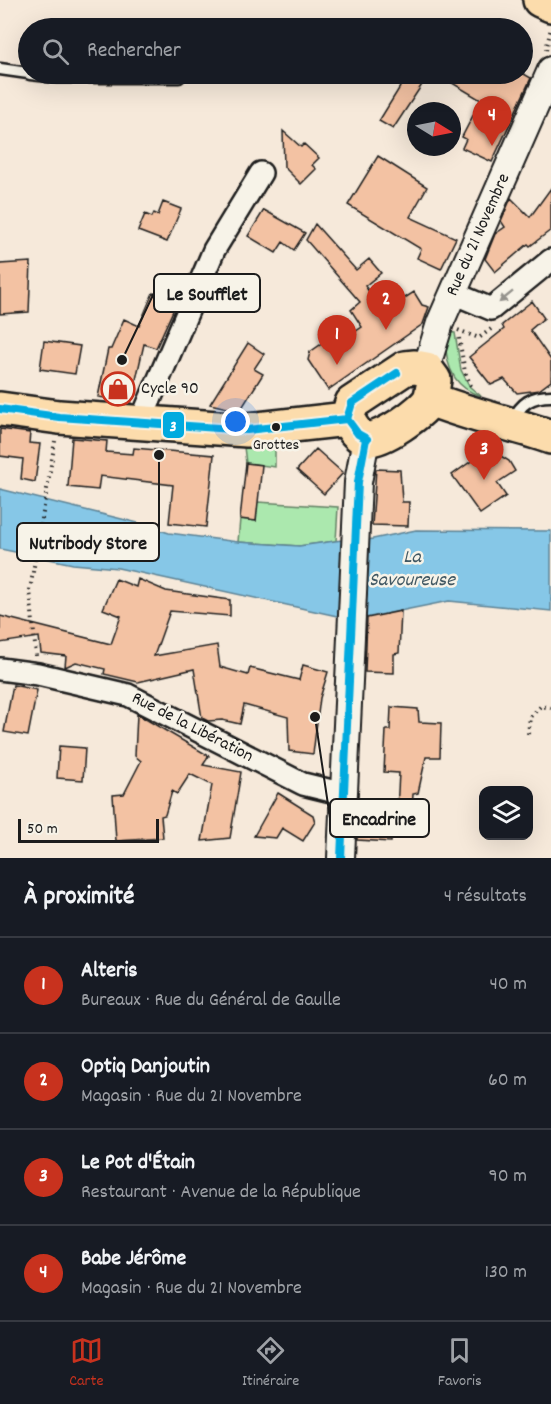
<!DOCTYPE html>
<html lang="fr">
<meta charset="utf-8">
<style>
:root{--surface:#171b24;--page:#20242c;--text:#f1f3f6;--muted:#9ea1a6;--line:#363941;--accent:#c8321e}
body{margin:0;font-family:Dekko,sans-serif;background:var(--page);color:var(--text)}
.controls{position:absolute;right:18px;bottom:18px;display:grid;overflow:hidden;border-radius:12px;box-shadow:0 6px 24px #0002}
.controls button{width:54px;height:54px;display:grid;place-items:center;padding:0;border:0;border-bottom:2px solid var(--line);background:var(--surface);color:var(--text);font:30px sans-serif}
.compass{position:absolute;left:407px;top:102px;width:54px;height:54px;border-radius:50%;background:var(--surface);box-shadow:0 6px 24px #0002;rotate:100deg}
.scale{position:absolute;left:18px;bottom:15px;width:141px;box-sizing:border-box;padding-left:6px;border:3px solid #1c1c1c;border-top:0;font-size:16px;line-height:21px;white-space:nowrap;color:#1c1c1c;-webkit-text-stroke:4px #f7f3e8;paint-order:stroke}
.you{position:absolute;left:236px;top:422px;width:21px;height:21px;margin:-15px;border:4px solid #fff;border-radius:50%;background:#1a73e8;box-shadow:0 0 0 9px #1a73e833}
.badge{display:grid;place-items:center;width:39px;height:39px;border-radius:50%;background:var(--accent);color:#fff;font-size:20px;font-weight:700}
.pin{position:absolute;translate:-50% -50px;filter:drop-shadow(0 2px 3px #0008)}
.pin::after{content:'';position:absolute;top:32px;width:21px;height:18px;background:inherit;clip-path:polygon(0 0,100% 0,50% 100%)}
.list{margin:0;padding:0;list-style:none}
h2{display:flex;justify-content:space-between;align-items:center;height:78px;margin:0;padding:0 24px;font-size:26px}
h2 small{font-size:20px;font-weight:400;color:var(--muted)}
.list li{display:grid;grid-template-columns:39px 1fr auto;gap:18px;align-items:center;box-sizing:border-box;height:96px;padding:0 24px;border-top:2px solid var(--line)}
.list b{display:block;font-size:22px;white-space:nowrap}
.list p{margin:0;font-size:20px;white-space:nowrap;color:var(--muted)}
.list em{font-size:20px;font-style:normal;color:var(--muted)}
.icon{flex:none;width:33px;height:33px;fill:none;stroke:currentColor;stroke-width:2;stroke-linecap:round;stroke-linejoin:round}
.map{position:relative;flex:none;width:551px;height:858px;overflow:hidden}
.search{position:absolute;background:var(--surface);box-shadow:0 6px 24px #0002;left:18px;right:18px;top:18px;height:66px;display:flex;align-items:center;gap:15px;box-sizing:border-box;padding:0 21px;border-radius:33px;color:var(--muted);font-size:22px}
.sheet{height:462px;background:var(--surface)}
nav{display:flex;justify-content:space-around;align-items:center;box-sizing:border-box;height:84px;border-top:2px solid var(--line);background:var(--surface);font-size:16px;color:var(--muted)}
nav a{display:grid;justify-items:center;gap:3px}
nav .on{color:var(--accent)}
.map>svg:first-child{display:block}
</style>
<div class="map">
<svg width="551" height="858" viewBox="0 0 551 858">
<rect width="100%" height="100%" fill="#f6e9da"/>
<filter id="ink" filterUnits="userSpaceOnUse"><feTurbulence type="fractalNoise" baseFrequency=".0167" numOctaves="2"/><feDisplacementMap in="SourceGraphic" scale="12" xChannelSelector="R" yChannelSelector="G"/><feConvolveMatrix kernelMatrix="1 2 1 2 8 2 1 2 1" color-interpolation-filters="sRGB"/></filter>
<g filter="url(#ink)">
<!-- green -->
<path fill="#abe8ae" stroke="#648265" stroke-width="1.5" d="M446 332 455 333 461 370 470 387 481 396C450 387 444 360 446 332Z
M244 447H275V467L246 463Z
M257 502 338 507 336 541 299 546 238 542 240 519 256 521Z"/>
<!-- water -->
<path fill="#86c7e7" stroke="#5c8396" stroke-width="1.5" d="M0 489 138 523 169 533 238 542 299 546 342 540H368L416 530 551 531V611L449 601 365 618 337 616 118 568 73 564 0 549Z"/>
<!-- building -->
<path fill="#f3c2a3" stroke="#1c1c1c" stroke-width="1.5" d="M408 74H429L393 129 379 121Z
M437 74H524L531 78 492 162 462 148 466 139 462 137 481 100Z
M283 131 301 147 304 144 319 158 312 165 316 169 301 184 284 167Z
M378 156 427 187 410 217 456 238 441 269 417 258 421 249 348 205Z
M551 188V230L530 246 528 244 495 272 485 259 495 234 505 227 501 221 511 198 530 217Z
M163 202 181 209 167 242 138 231 145 214 152 217 154 213 158 215Z
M264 210 305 233 294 250 283 242 276 253 248 236Z
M315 224 356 270 369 259 381 273 365 286 383 312 414 292 422 305 429 307 423 324 328 390 308 360 310 352 333 336 338 343 362 327 351 310 360 302 306 240Z
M31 262 29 312 0 314V264Z
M153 293 176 304 156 348 144 344 131 402 98 397 108 349H111L124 319 139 326Z
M532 301 544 318 530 330 551 360V381L539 390 517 393 504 379 491 385 469 357 504 329 502 325Z
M44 341 80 346 75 374 40 369Z
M248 343 264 354 254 369 263 374 240 411 210 404Z
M0 429 30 433 29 443 40 444 35 482 21 479 23 459 0 456Z
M72 438 107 441 106 452 133 454 134 448 214 455 206 527 169 523 173 485 100 476 98 490 68 487Z
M316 449 343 473 324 494 297 470Z
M484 452 496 453 509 461 515 471 497 483 506 496 480 514 452 475Z
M246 463 262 465 256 521 240 519Z
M376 469 400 470 402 502H409L408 526 372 525Z
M116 579 136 587 138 579 166 591 230 600V616L170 611 154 656 217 645 220 667 248 675 250 668 299 680 303 665 328 672 320 698 313 754 289 751 288 717 244 705 240 724 222 720 208 721 202 718 194 669 138 682 104 674 105 669 76 662 65 667 66 656 41 653 39 637 0 643V616L111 644 121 616 103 609Z
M401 611 399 653 394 654V673L365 672 367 618Z
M13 685 37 690 28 736 4 732Z
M391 707 418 709 419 722 441 723 440 757H426L418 793 413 794 412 811 397 810 399 773 384 772 386 730H390Z
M137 714 209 756 203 765 241 772 230 838 202 841 212 785 190 774 177 794 172 791 165 815 161 816 163 838 116 841 113 795 124 794 141 761 135 756Z
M59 746 85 748 83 780 57 778Z
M278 793 313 815 315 822 303 841 282 828 276 838 254 836Z
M358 811 393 813 391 842 357 840Z"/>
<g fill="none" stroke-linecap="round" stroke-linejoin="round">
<defs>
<path id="service" d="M0 69 28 73
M30 74 58 77H179
M513 420C521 403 532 396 551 396"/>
<path id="minor" d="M453 293 491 309 551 260
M140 423 214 250 261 173
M0 669 38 674 128 695 303 784 344 794"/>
<path id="tertiary" d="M426 369 440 323 551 70
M341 858 358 482 366 439"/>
<path id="primary" d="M415 367 426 369 434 380C433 386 432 394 430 399 423 412 381 441 367 439 357 437 352 427 347 419L352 403 405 368Z
M430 399C469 415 511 423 551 437
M0 409 59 417 247 430 347 419"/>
<path id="motorway" d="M540 0 551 5"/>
</defs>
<!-- service casing -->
<use href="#service" stroke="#1c1c1c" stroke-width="15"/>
<!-- minor casing -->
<use href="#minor" stroke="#1c1c1c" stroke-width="26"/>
<!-- tertiary casing -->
<use href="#tertiary" stroke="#1c1c1c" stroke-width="30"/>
<!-- primary casing -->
<use href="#primary" stroke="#1c1c1c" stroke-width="38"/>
<!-- motorway casing -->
<use href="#motorway" stroke="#1c1c1c" stroke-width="38"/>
<!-- path -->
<path stroke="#1c1c1c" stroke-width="4" stroke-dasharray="1.5 4.5" stroke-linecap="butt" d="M546 50 551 28
M458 330 479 338 491 329
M459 338 465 372 471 386
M36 656 30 590 55 441
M528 734 530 717 541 706 551 708"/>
<!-- service -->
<use href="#service" stroke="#f7f3e8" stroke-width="10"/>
<!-- minor -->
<use href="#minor" stroke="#f7f3e8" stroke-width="21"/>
<!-- tertiary -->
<use href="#tertiary" stroke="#f7f3e8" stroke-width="26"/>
<!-- primary -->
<use href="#primary" stroke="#fcdcac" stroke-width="33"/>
<!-- motorway -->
<use href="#motorway" stroke="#fcdcac" stroke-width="33"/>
<defs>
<path id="bus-1" d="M352 403 347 419 358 434 367 439
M352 403 397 373
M352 403 397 373
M0 409 59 417 247 430 347 419
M341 858 358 482 366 439"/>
</defs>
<!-- bus-1 casing -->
<use href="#bus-1" stroke="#f7f3e8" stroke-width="12"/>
<!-- bus-1 -->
<use href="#bus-1" stroke="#01aadf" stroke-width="8"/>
</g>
<!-- one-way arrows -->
<defs><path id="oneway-solid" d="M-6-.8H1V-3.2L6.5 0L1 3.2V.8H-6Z" transform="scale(1.5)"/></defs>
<use fill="#94928c" href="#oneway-solid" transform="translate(506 297) rotate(141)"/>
</g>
<!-- icons -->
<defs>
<symbol id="shop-ring" viewBox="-11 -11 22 22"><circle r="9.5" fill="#f7f3e8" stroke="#c8321e" stroke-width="1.5"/><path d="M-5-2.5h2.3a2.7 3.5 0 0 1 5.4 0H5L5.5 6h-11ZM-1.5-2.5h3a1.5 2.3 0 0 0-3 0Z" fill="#c8321e"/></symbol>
</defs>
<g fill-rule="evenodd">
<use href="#shop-ring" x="99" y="370" width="38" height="38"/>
</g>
<!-- markers -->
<circle fill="#1c1c1c" stroke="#f7f3e8" stroke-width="2" cx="276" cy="427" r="5"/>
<g text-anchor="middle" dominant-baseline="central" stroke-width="5" stroke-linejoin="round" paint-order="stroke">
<!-- bus labels -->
<g font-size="16" fill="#1c1c1c" stroke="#f7f3e8">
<text x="276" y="445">Grottes</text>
</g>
<!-- street labels -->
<g font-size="18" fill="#1c1c1c" stroke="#f7f3e8">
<text transform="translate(479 235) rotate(-66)">Rue du 21 Novembre</text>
<text transform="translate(192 728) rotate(27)">Rue de la Libération</text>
</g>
<!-- poi labels -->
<g font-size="18" fill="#1c1c1c" stroke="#f7f3e8" text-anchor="start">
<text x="141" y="389">Cycle 90</text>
</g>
<!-- water labels -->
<g font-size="20" font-style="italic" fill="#415863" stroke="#f7f3e8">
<text x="412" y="558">La<tspan x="412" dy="23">Savoureuse</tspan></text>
</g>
</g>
<!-- callouts -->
<path fill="none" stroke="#1c1c1c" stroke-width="2" d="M122 360L154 293M159 455L159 542M315 717L330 818"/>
<g fill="#1c1c1c" stroke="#f7f3e8" stroke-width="2">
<circle cx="122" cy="360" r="6"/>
<circle cx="159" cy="455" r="6"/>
<circle cx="315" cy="717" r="6"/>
</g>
<g fill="#f7f3e8" stroke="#1c1c1c" stroke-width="2">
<rect x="154" y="274" width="106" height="38" rx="6"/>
<rect x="17" y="523" width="142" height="38" rx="6"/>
<rect x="330" y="799" width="99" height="38" rx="6"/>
</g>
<g font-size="20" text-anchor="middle" font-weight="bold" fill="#1c1c1c">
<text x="207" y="300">Le Soufflet</text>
<text x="88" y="549">Nutribody Store</text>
<text x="379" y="825">Encadrine</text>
</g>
<rect stroke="#f7f3e8" stroke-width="2" x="162" y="411" width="23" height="28" rx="6" fill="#01aadf"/>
<g font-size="16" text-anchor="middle" font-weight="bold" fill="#fff">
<text x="173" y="431">3</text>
</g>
</svg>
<div class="controls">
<button><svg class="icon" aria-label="layers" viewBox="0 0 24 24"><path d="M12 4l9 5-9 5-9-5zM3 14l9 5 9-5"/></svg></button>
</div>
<svg class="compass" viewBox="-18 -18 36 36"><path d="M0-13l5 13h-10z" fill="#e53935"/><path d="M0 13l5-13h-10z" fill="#9ea1a6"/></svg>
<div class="scale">50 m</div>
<div class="you"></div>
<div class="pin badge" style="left:337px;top:365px">1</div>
<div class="pin badge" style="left:386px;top:330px">2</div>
<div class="pin badge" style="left:484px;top:480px">3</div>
<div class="pin badge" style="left:492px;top:146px">4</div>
<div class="search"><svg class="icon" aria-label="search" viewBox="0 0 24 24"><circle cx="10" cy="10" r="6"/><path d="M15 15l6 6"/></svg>Rechercher</div>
</div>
<section class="sheet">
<h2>À proximité<small>4 résultats</small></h2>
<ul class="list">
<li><span class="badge">1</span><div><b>Alteris</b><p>Bureaux · Rue du Général de Gaulle</p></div><em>40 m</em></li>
<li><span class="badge">2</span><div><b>Optiq Danjoutin</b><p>Magasin · Rue du 21 Novembre</p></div><em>60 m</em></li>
<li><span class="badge">3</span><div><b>Le Pot d'Étain</b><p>Restaurant · Avenue de la République</p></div><em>90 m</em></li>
<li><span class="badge">4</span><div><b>Babe Jérôme</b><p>Magasin · Rue du 21 Novembre</p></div><em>130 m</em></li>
</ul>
</section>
<nav>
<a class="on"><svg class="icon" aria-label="map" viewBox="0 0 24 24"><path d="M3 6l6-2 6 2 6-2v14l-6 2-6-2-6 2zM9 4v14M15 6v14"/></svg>Carte</a>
<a><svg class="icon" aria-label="directions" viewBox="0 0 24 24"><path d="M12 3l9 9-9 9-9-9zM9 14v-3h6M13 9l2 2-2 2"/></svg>Itinéraire</a>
<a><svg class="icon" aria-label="saved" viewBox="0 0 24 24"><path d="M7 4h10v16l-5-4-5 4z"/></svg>Favoris</a>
</nav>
